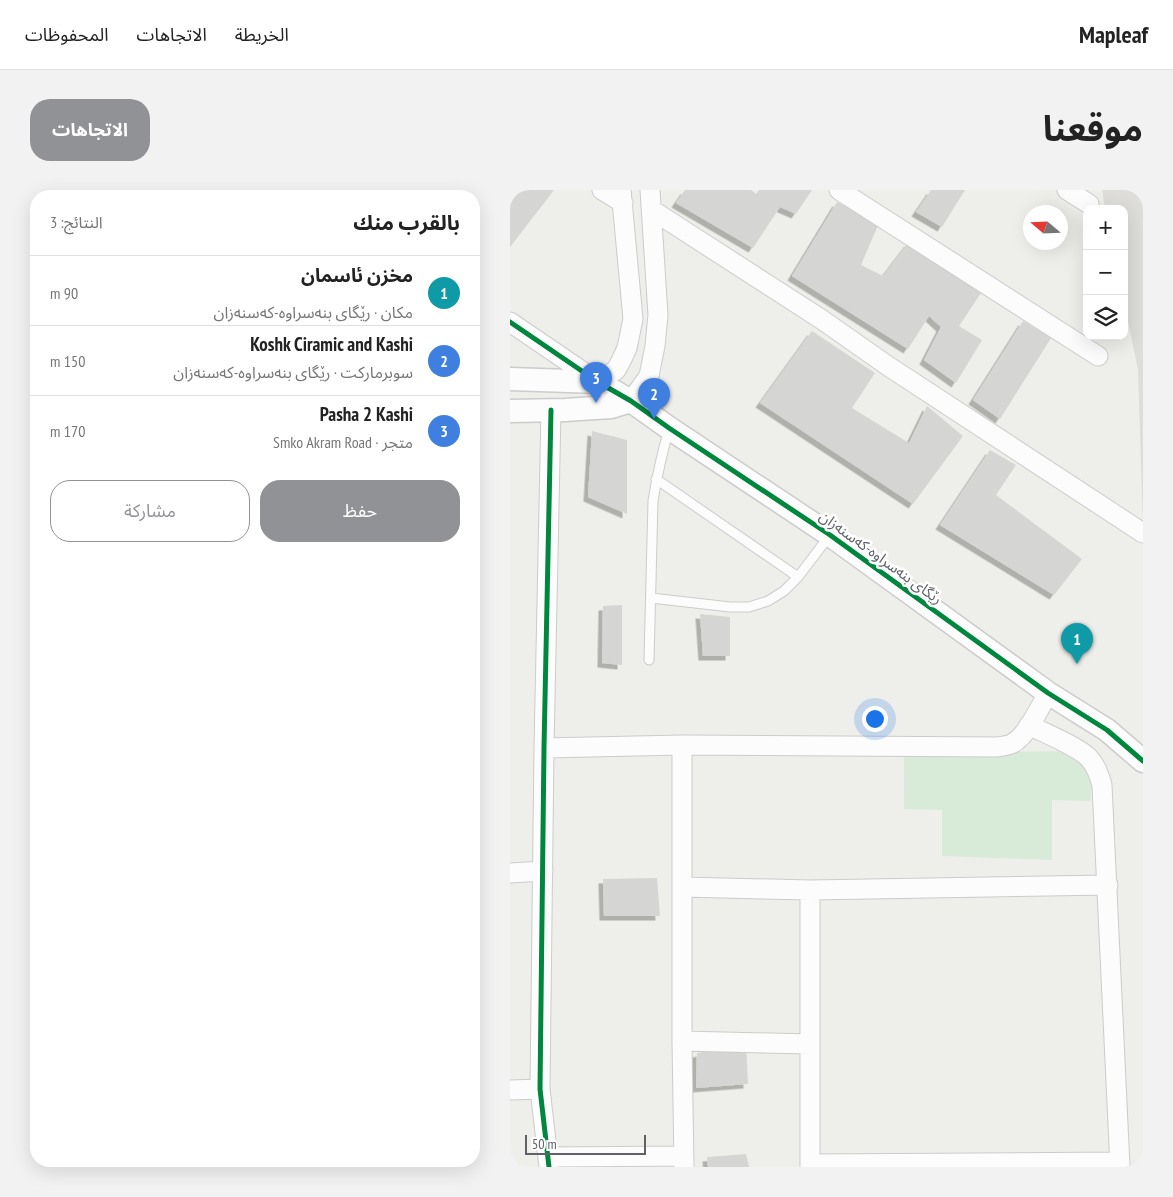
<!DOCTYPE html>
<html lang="ar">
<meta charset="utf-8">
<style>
:root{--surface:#fff;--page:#f2f2f2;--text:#222;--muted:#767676;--line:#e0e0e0;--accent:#919295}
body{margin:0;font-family:"PT Sans Narrow","Noto Sans Arabic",sans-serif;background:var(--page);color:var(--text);direction:rtl}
.controls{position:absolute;right:15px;top:15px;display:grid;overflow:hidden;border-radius:10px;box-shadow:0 5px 20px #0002}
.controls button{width:45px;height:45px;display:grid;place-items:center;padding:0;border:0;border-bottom:1px solid var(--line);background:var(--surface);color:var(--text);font:25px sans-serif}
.compass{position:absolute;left:513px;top:15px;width:45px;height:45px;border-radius:50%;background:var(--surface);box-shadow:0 5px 20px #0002;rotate:289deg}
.scale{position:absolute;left:15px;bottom:12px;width:121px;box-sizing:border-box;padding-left:5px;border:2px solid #5f6167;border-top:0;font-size:14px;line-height:18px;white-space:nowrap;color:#5f6167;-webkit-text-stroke:4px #fff;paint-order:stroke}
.you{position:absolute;left:364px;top:528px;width:18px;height:18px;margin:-12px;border:4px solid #fff;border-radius:50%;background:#1a73e8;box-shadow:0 0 0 8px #1a73e833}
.badge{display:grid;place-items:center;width:32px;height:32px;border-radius:50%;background:var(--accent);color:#fff;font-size:16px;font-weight:700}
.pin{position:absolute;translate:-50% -41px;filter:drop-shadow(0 1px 2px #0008)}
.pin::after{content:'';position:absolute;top:26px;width:18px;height:15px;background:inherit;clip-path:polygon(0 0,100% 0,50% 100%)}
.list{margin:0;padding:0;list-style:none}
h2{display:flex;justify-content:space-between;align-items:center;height:65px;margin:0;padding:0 20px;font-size:21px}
h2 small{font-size:16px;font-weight:400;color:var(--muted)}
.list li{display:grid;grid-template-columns:32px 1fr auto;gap:15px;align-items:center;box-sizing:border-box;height:70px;padding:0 20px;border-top:1px solid var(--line)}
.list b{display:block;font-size:19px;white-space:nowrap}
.list p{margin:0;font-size:16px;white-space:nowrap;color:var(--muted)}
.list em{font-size:16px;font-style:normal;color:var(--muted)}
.actions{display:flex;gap:10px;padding:15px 20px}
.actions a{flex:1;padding:11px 0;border:1px solid var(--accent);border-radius:20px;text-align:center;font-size:18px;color:var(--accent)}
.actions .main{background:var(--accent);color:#fff}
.icon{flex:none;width:28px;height:28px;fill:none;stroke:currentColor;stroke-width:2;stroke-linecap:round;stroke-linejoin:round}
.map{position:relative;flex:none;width:633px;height:977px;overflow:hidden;direction:ltr;border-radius:20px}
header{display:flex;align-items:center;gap:30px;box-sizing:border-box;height:70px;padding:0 25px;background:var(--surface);border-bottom:1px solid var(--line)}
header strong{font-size:24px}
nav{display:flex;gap:28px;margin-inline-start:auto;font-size:18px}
.intro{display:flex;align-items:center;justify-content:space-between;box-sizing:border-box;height:120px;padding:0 30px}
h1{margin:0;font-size:35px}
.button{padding:12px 22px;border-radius:20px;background:var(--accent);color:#fff;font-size:18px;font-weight:700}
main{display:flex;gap:30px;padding:0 30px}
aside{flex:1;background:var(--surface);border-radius:20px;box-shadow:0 5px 20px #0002}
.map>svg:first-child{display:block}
</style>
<header>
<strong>Mapleaf</strong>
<nav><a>الخريطة</a><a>الاتجاهات</a><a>المحفوظات</a></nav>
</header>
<div class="intro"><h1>موقعنا</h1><a class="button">الاتجاهات</a></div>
<main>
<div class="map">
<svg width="633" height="977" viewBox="0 0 633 977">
<defs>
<filter id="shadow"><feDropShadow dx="-4.5" dy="4.5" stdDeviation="0" flood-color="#0004"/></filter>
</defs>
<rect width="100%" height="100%" fill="#eeeeea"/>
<!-- industrial -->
<path fill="#deddda" d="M592 0H633V337L628 180 614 112V19H595Z"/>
<!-- green -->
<path fill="#d8ead8" d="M582 561 581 611 542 610V670L432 666V620L394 619V563Z"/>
<!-- building -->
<path fill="#d5d5d3" filter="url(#shadow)" d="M1 0H44L0 57V1Z
M175 0H241L246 4 249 0H302L286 24 270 17 243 58 166 13Z
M421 0H455L432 37 406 22Z
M327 12 369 33 351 75 373 86 399 52 473 100 449 136 472 150 446 193 414 170 431 137 419 126 398 159 282 86Z
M513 131 541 148 490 229 463 210Z
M302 141 365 183 342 218 399 253 417 216 453 246 403 314 250 213Z
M82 241 117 250V324L78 307Z
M480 260 506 275 486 305 572 369 544 405 430 335Z
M112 415V475L92 473 93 416Z
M190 424 220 427V466H193Z
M147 688 150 726H94L93 689Z
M236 854 238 894 186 898 187 863Z
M236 964 239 977H198L197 967Z"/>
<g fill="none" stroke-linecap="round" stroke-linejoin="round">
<defs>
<path id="service" d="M146 289 288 387
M141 408 220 417H239L258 411 274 401 288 387 320 345
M139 470 143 311C147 286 152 263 159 239"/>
<path id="minor" d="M92 0 113 13
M329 0 588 166
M557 0 579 14
M142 20 311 129 378 176 633 343
M0 132 88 192 106 180 111 171 117 158 123 129 111 0
M121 211 139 186 145 156 148 125 140 0
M519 535C536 544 565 555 578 567 586 575 589 585 592 595L610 977
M172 555V851L174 977
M34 558 172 555 487 557C492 556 499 556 503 553 517 546 530 517 538 503
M0 683 33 681
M172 697 300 700 598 695
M300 700V977
M172 851 300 854
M0 900 30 899
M39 967 174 966
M300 974 610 972
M39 977 30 899 34 558 41 220"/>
<path id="tertiary" d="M0 189 88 192 121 211 159 238 320 345 538 503 597 540 633 571
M0 221 55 220 85 218 101 217 121 211"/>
</defs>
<!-- service casing -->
<use href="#service" stroke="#cbcccb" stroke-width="11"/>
<!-- minor casing -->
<use href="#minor" stroke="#cbcccb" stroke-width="21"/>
<!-- tertiary casing -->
<use href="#tertiary" stroke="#cbcccb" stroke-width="25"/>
<!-- service -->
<use href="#service" stroke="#fcfcfc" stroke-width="9"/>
<!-- minor -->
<use href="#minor" stroke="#fcfcfc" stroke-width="19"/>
<!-- tertiary -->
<use href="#tertiary" stroke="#fcfcfc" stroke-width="22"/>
<defs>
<path id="cycleway" d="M0 132 88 192 121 211 159 238 320 345 538 503 597 540 633 571
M39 977 30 899 34 558 41 220"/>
</defs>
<!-- cycleway casing -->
<use href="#cycleway" stroke="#fff" stroke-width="8"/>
<!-- cycleway -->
<use href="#cycleway" stroke="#00873e" stroke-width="5"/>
</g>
<g text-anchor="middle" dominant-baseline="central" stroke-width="5" stroke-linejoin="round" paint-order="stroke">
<!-- street labels -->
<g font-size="15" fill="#5f6167" stroke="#fff">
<text transform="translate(371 367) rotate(36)">رێگای بنەسراوە-کەسنەزان</text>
</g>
</g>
</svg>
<div class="controls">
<button>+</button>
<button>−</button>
<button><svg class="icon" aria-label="layers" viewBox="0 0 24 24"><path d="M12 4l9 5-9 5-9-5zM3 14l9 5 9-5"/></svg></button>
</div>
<svg class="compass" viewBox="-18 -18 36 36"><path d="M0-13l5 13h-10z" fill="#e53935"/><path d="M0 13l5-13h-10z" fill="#767676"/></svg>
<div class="scale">50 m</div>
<div class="you"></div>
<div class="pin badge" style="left:567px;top:474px;background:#0f9aa8">1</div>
<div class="pin badge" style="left:144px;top:229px;background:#3f7fe0">2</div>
<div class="pin badge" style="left:86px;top:213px;background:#3f7fe0">3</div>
</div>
<aside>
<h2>بالقرب منك<small>النتائج: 3</small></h2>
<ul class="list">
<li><span class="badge" style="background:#0f9aa8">1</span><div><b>مخزن ئاسمان</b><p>مكان · رێگای بنەسراوە-کەسنەزان</p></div><em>90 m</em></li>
<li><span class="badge" style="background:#3f7fe0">2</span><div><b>Koshk Ciramic and Kashi</b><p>سوبرماركت · رێگای بنەسراوە-کەسنەزان</p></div><em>150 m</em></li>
<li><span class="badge" style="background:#3f7fe0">3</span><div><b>Pasha 2 Kashi</b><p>متجر · Smko Akram Road</p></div><em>170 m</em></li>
</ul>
<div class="actions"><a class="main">حفظ</a><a>مشاركة</a></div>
</aside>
</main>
